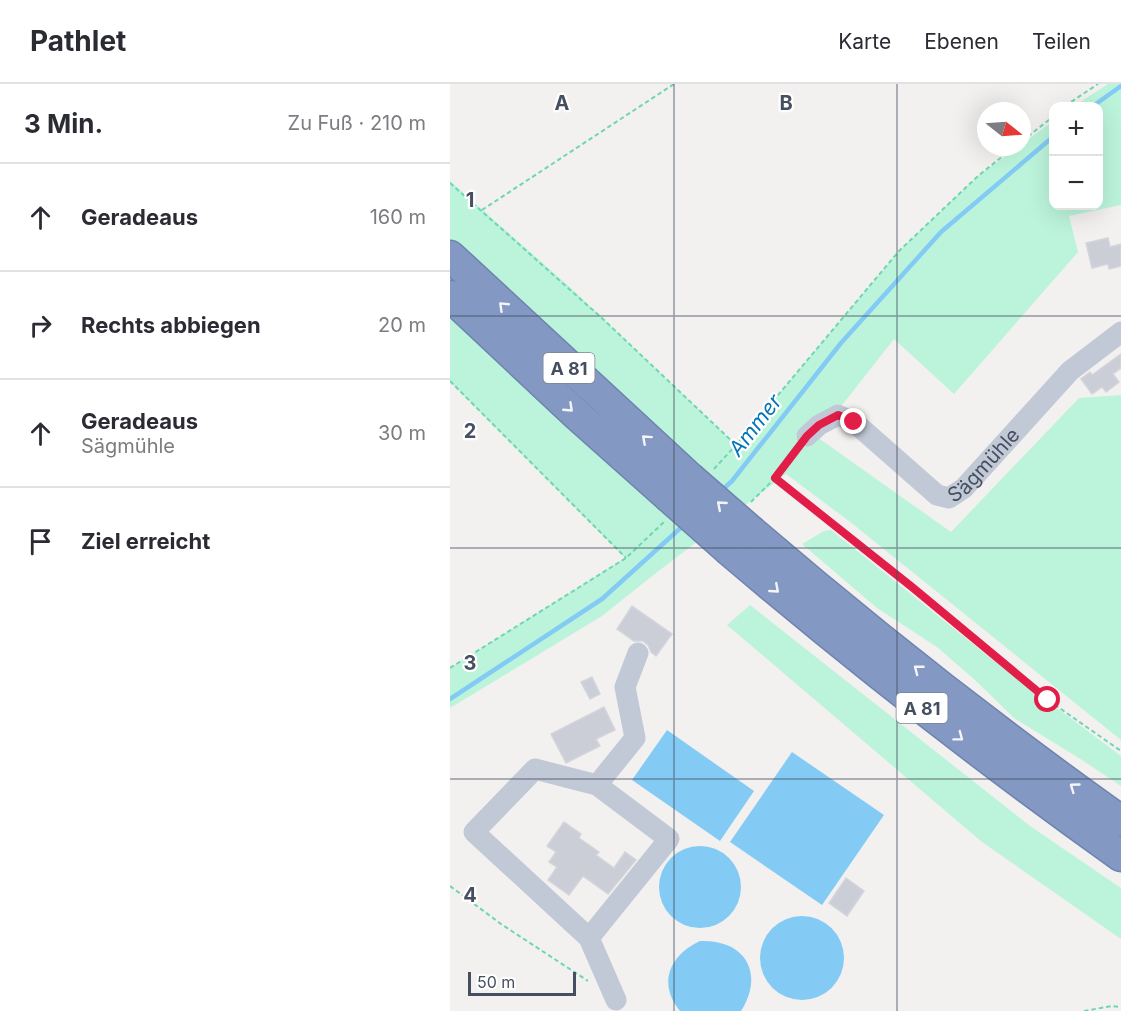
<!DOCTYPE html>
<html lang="de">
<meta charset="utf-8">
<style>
:root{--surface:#fff;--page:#f2f2f3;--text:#2b2b33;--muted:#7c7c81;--line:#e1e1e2}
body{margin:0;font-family:Inter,sans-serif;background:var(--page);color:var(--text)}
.controls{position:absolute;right:18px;top:18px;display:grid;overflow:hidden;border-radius:12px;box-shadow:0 6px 24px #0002}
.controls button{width:54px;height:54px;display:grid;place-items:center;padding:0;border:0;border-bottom:2px solid var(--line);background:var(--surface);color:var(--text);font:30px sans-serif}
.compass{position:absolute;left:527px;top:18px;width:54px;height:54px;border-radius:50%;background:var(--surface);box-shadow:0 6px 24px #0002;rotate:107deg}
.scale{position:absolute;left:18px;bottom:15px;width:108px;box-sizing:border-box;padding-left:6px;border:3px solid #464f60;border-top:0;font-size:16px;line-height:21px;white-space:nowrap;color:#464f60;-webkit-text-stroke:4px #fff;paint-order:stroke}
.stop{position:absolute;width:18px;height:18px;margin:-14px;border:4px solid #e11d48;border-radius:50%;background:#fff}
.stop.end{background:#e11d48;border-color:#fff;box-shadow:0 2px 6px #0008}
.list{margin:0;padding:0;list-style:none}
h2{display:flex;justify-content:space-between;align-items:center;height:78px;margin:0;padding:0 24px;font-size:26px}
h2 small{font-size:20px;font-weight:400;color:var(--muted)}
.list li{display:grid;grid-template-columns:39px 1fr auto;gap:18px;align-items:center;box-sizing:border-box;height:108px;padding:0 24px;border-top:2px solid var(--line)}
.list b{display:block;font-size:22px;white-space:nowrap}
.list p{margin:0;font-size:20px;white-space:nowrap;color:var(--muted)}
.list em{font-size:20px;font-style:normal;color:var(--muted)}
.icon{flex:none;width:33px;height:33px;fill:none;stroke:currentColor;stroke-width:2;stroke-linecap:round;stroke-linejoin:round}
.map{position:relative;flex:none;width:671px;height:927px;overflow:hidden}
header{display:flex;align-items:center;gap:36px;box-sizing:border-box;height:84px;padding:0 30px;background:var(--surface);border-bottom:2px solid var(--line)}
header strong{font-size:28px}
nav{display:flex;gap:33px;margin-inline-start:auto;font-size:21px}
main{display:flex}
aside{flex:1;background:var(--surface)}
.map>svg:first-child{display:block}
</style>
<header>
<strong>Pathlet</strong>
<nav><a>Karte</a><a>Ebenen</a><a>Teilen</a></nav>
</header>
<main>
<aside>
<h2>3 Min.<small>Zu Fuß · 210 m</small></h2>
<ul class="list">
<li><svg class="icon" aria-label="ahead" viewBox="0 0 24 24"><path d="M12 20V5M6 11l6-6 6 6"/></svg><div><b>Geradeaus</b></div><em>160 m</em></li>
<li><svg class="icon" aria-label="right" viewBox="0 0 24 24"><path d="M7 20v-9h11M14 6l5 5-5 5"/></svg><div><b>Rechts abbiegen</b></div><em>20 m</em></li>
<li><svg class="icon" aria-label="ahead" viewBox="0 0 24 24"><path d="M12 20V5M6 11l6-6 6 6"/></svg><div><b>Geradeaus</b><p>Sägmühle</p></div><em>30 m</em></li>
<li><svg class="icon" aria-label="arrive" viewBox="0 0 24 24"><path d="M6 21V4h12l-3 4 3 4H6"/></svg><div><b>Ziel erreicht</b></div></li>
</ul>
</aside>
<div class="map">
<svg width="671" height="927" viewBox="0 0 671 927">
<rect width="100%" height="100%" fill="#f3f0f0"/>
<!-- green -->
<path fill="#bbf4da" d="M658 0H671V121L619 132 628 168 504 310 444 255 367 353 501 448 629 314 671 311V656L399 437 336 390 206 489 152 532 0 624V584L175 474 0 298V97L123 206 286 361 449 167 528 92 568 63H572V60L603 37 604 122H648V22H624Z
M381 446 543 576 671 672V702L632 676 564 634 525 596 487 563 427 524 352 460 374 447Z
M300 521 580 742 671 804V855L532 758 277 541Z"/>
<!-- water -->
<path fill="#83cbf5" d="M217 646 304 707 270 757 182 696Z
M342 668 434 731 372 821 280 758Z
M209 803a41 41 0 1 1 82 0a41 41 0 1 1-82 0Z
M310 874a42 42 0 1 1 84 0a42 42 0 1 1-84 0Z
M250 857C295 855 315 889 291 927H230C207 899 220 871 250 857Z"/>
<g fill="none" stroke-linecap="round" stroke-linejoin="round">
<!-- stream -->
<path stroke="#83cbf5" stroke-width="4.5" d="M643 22 671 2
M270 408 282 397 391 259 491 148 604 52
M0 615 152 515 235 440"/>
</g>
<!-- building -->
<path fill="#cbced6" stroke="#d3d5dc" stroke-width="1.5" d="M658 154 660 163 671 160V182L659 185 658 180 642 184 636 159Z
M671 270V284L663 290 669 298 656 308 652 303 642 310 631 295 640 288 642 291Z
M182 522 222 550 206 572 201 568 198 561 193 557H184L167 545Z
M142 593 150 610 140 615 131 598Z
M154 623 165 646 146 655 150 662 116 679 101 650Z
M114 738 131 750 129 754 149 768 146 771 164 784 175 768 186 776 158 810 133 792 119 811 98 796 107 783 99 778 106 768 97 762Z
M396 794 414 807 397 832 379 819Z"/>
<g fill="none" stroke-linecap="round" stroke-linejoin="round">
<defs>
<path id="highway" d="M0 172 240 394
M0 212 127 331 218 412
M302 448C421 550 543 646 671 737
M280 467C406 574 536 676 671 772"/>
</defs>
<!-- highway casing -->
<use href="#highway" stroke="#6e83af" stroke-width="33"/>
<!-- path -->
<path stroke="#6fd6b3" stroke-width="2" stroke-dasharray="4.5 3" stroke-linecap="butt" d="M615 22 648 0
M572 57 604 32
M0 99 154 236 286 361
M32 126 224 0
M0 297 176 474
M264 385 286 361 449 167 528 92 564 63
M325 394 462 503 598 616 671 667
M301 418 325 394 346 366
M0 584 176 474 215 437
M0 802 51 840 138 897
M634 927 662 922 671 923"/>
<!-- minor -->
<g stroke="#c2c9d6" stroke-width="21">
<path id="s1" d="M357 352 369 341 388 331 404 338 487 411 499 414 514 404 620 287 671 248"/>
<path d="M147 701 185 654 175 603 188 569"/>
<path d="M139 854 219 755 147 701 85 685 24 748 139 854 166 916"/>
</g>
<!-- highway -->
<use href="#highway" stroke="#8398c3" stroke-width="30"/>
<defs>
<path id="highway-bridge" d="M240 394 302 448
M218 412 280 467"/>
</defs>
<!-- highway-bridge casing -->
<use href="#highway-bridge" stroke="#6e83af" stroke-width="33" stroke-linecap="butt"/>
<!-- highway-bridge -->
<use href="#highway-bridge" stroke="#8398c3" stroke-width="30"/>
</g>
<!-- one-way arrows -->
<defs><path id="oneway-chevron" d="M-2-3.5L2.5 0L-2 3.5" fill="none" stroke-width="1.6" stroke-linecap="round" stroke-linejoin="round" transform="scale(1.5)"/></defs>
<g stroke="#f3f5f9">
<use href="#oneway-chevron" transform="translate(53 222) rotate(-136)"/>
<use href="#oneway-chevron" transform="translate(119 324) rotate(43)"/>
<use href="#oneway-chevron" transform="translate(196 355) rotate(-138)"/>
<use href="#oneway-chevron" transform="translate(271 421) rotate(-139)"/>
<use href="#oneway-chevron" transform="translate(325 505) rotate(41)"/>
<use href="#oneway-chevron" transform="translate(468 585) rotate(-142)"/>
<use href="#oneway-chevron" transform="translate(509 653) rotate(37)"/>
<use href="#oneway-chevron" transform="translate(624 703) rotate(-144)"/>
</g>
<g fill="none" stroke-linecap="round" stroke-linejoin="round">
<!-- route -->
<path stroke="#e11d48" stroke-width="8" d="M404 338 388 331 369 341 357 352 325 394 462 503 598 616"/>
</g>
<!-- grid -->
<path fill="none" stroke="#464f60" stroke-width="1.5" stroke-opacity="0.55" d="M224 0V927M447 0V927M0 232H671M0 464H671M0 695H671"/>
<g text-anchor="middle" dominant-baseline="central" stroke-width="4.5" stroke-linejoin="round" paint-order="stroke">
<!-- shield labels -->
<g fill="#fff" stroke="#7e8490" stroke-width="1.5">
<rect x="93.5" y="269" width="51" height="30" rx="4.5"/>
<rect x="446.5" y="609" width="51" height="30" rx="4.5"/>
</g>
<g font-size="18" font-weight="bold" fill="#464f60">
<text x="119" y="284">A 81</text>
<text x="472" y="624">A 81</text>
</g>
<!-- street labels -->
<g font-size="20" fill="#464f60" stroke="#fff">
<text stroke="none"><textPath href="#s1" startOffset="226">Sägmühle</textPath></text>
</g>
<!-- water labels -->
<g font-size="21" font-style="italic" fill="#0075b8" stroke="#fff">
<text transform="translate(305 341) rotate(-52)">Ammer</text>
</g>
</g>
<g font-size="20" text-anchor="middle" font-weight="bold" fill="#464f60" stroke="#fff" stroke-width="4.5" stroke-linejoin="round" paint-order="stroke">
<text x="112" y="26">A</text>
<text x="336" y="26">B</text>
<text x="20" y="123">1</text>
<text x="20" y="354">2</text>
<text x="20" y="586">3</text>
<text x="20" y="818">4</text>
</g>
</svg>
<div class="controls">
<button>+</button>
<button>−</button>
</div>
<svg class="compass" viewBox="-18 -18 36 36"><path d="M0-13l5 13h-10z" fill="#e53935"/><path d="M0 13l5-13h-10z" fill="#7c7c81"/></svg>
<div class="scale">50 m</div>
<div class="stop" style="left:598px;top:616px"></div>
<div class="stop end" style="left:404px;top:338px"></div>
</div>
</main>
